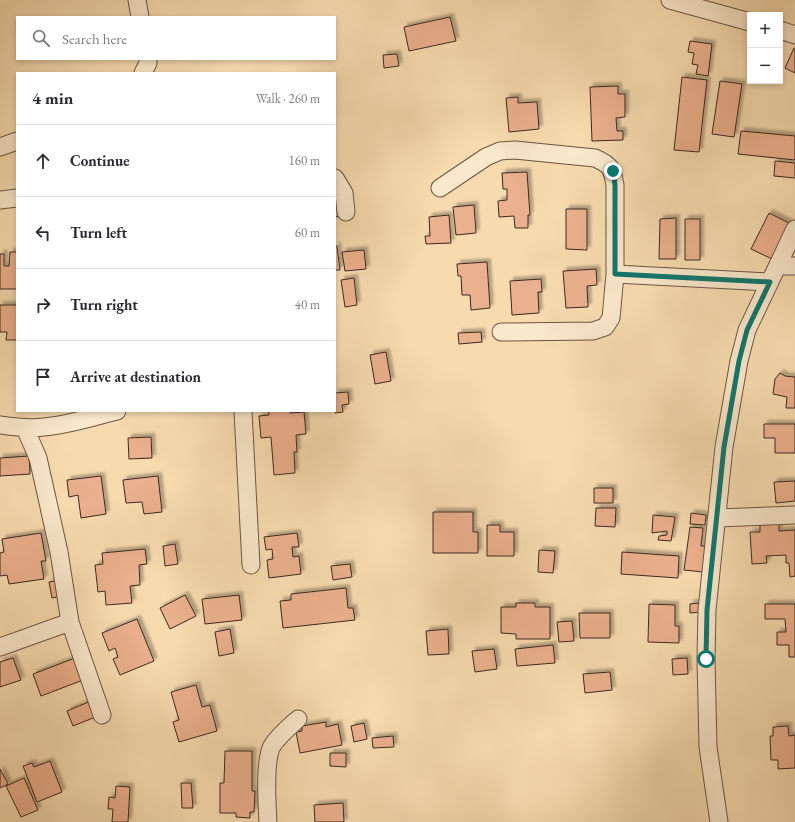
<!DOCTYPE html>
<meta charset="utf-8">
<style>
:root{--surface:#fff;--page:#f2f2f3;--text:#2b2b33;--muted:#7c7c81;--line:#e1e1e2}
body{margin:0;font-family:"EB Garamond",serif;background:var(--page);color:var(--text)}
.controls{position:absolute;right:12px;top:12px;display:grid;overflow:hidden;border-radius:0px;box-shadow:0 2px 6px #0003}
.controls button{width:36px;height:36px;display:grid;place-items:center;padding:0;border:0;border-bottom:1px solid var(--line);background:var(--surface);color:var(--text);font:20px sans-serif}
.stop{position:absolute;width:12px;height:12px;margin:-9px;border:3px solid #0f766e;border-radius:50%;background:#fff}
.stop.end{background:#0f766e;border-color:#fff;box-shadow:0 1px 4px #0008}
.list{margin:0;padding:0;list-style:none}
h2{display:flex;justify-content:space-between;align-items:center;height:52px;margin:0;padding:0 16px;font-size:17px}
h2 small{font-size:13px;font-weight:400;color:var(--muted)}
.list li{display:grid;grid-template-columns:26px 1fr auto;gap:12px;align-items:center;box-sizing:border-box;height:72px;padding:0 16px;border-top:1px solid var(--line)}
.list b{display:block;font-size:15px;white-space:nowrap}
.list em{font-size:13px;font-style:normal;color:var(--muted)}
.icon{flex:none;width:22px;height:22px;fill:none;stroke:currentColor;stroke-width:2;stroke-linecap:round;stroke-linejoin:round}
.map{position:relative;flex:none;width:795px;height:822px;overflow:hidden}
.search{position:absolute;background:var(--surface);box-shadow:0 2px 6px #0003;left:16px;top:16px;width:320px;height:44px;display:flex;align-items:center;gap:10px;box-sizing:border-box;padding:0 14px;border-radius:0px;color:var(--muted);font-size:15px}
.panel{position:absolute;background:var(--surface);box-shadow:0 2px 6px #0003;left:16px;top:72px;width:320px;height:340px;border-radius:0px}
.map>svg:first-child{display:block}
</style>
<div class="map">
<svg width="795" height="822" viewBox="0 0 795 822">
<defs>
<filter id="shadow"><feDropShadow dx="3.5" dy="-3.5" stdDeviation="1" flood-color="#0004"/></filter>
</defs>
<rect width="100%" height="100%" fill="#f7dbaf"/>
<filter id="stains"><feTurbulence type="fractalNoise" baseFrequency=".005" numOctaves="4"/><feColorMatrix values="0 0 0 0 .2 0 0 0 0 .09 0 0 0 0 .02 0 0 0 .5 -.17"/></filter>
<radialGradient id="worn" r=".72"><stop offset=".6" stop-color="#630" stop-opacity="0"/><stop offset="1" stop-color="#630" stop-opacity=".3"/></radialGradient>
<!-- building -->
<path fill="#ebb08d" stroke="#3c281f" filter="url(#shadow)" d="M450 17 456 41 409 51 404 27Z
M690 41 712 44 708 76 696 74 698 65 692 64 694 53 688 52Z
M794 48H795V73L785 68Z
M397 54 399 66 384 68 383 55Z
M682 77 707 80 699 152 674 150Z
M720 81 742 84 734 137 712 134Z
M618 86V94H625V117L616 118 617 131H623V140L592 141 590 87Z
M518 97V103L537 102 539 129 509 132 506 98Z
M741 131 795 136V160L738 154Z
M775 161 795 163V178L774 176Z
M527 172 530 215H528V228H515L514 216 499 217 498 201 507 200V189H503L502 173Z
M335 197H338L341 216 335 217Z
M474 205 476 233 456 235 453 207Z
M566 209H587V250L566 249Z
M769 213 789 223 772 259 751 249Z
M449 215 451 243 426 244 425 236H430L429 217Z
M676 218V259H659L660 219Z
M685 219H700V260H685Z
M335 246H337L340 270H335Z
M364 250 366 269 345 271 342 252Z
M10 252H17V289H0V254H4V266H9Z
M487 262 490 308 471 310 470 295H462L461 276H458L457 264Z
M596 269 597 285 587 286 588 307 566 308 563 271Z
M354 278 357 305 345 307 341 280Z
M541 279 542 292H538L539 313 512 315 510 281Z
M0 305H17V340H6L7 332H0Z
M481 332 482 342 459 344 458 333Z
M386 352 391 381 375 384 370 355Z
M780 373 785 376 795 377V408H786L787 397 773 394 775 379Z
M348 392 349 404 342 405 343 412 335 413V393Z
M269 411H290V413L304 412 306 434 296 435 297 452H294L295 473 274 475 271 437 261 438 259 416 269 415Z
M764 424H795V453H775V438H764Z
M151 437 152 458 129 459 128 438Z
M29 456 30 474 0 476V458Z
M101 476 106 514 81 518 78 495 69 497 67 480Z
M158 476 162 512 144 514 142 502 126 503 123 480Z
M795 481V501L776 503 774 482Z
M594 488H613V503H594Z
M596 508H616L615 527 595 526Z
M433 512H473V532H478V553H433Z
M691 513 706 515 705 525 690 524Z
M653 515 675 517 671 541 658 540 659 536 667 535V531L652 533Z
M779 524V531L795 530V576L790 577 789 563H786V555L766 556 767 563 752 564 750 532H760V525Z
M487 525H500V532H514V556H487Z
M690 527 703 528 701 546H705L703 572 684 570Z
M41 533 46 561H41L44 579 9 584 7 575 0 576V553L4 552 2 539Z
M297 533 299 547H292L293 557 299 556 301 574 269 578 267 560 273 559 272 549 266 550 264 537Z
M175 544 178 564 165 566 163 546Z
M145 549 147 564 139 565 140 585 130 586 132 603 106 605 105 591 98 592 95 565 103 564 102 553Z
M539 550 555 551 553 573 538 572Z
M622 552 679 556 678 578 621 574Z
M350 564 352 577 333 580 331 566Z
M59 580 62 596 52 598 49 582Z
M346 588 348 608H353L355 620 283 628 280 601 291 600V594Z
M185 595 196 616 170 629 160 608Z
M239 595 242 620 205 624 202 599Z
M516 603H535V607H550V639H516V634L501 633V607H516Z
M700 603V612L690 613V604Z
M649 604 675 605V626H679V643L648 642Z
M765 604H795V657H789V645H777V632H786L785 619H765Z
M579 613H610V638H580Z
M137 619 154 661 120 675 113 659 118 657 115 648 109 651 102 633Z
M572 621 574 641 559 642 557 622Z
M230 629 234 653 219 656 215 632Z
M448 629 449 654 428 655 426 631Z
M553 645 555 663 517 666 515 649Z
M494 649 497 669 475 672 472 651Z
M13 658 21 680 0 687V662Z
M75 658 83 680 41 696 33 674Z
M687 658 688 674 673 675 672 659Z
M610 672 612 690 585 693 583 674Z
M196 685 202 707 210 705 217 731 179 742 173 722 179 720 171 692Z
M91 701 98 716 73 726 67 711Z
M326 722V727L338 724 342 745 300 753 296 732 302 731V726Z
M364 723 367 739 354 742 351 726Z
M788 726 789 736 795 735V768L778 769V760H771L770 736H773V727Z
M393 736 394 747 373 748 372 738Z
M225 751H252V791H255L254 812H250V818L236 817V813H220V783H224Z
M330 753H346V767L330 766Z
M50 761 62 792 37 802 23 766 32 763 34 767Z
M0 769 8 784 0 788Z
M24 778 38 810 21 817 6 786Z
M181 783H191L193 808H182Z
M116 786 130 787 128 822H112L113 809H108L109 797 115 798Z
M343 803 344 822H315L314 805Z"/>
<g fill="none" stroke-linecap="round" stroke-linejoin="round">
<defs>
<path id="street" d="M137 0 140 17
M670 0 750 22
M780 30 795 35
M143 73 148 63V59
M0 147 17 141
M335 178 344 193 346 212
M440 188 486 157 500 151 515 150 595 158C611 165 612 168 615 185V274L611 318 605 327 593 331 501 332
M0 200 17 198
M778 266H795
M615 274 770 282
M243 411 251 565
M0 425C14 427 29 429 44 427 68 425 92 417 117 411
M25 428 38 458 45 489 59 552 70 622 102 715
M717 518 795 515
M0 647 70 622
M268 822C267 804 264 761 272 746 279 735 289 727 298 719
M719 822 708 747 706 659 707 610 724 447 739 361 747 330 795 229"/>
</defs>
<!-- street casing -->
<use href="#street" stroke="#6b5543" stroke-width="19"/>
<!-- street -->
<use href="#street" stroke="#fae8cb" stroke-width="17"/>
</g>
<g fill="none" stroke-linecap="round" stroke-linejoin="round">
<!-- route -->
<path stroke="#0f766e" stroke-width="5" d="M613 171 615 185V274L770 282 747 330 739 361 724 447 707 610 706 659"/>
</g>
<rect width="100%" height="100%" filter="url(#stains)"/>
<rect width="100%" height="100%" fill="url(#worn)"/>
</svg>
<div class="controls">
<button>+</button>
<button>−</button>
</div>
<div class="stop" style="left:706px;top:659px"></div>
<div class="stop end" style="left:613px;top:171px"></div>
<div class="search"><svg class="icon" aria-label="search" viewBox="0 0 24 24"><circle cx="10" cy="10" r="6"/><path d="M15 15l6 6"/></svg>Search here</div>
<section class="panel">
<h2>4 min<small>Walk · 260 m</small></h2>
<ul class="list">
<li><svg class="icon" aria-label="ahead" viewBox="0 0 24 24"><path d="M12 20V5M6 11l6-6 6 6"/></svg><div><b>Continue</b></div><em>160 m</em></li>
<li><svg class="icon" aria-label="left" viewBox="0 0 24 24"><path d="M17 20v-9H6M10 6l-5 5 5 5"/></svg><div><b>Turn left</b></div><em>60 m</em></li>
<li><svg class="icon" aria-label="right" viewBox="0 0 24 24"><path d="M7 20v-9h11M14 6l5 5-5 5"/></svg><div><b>Turn right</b></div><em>40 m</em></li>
<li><svg class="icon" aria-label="arrive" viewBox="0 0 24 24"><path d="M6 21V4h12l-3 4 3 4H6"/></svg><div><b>Arrive at destination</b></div></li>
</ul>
</section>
</div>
